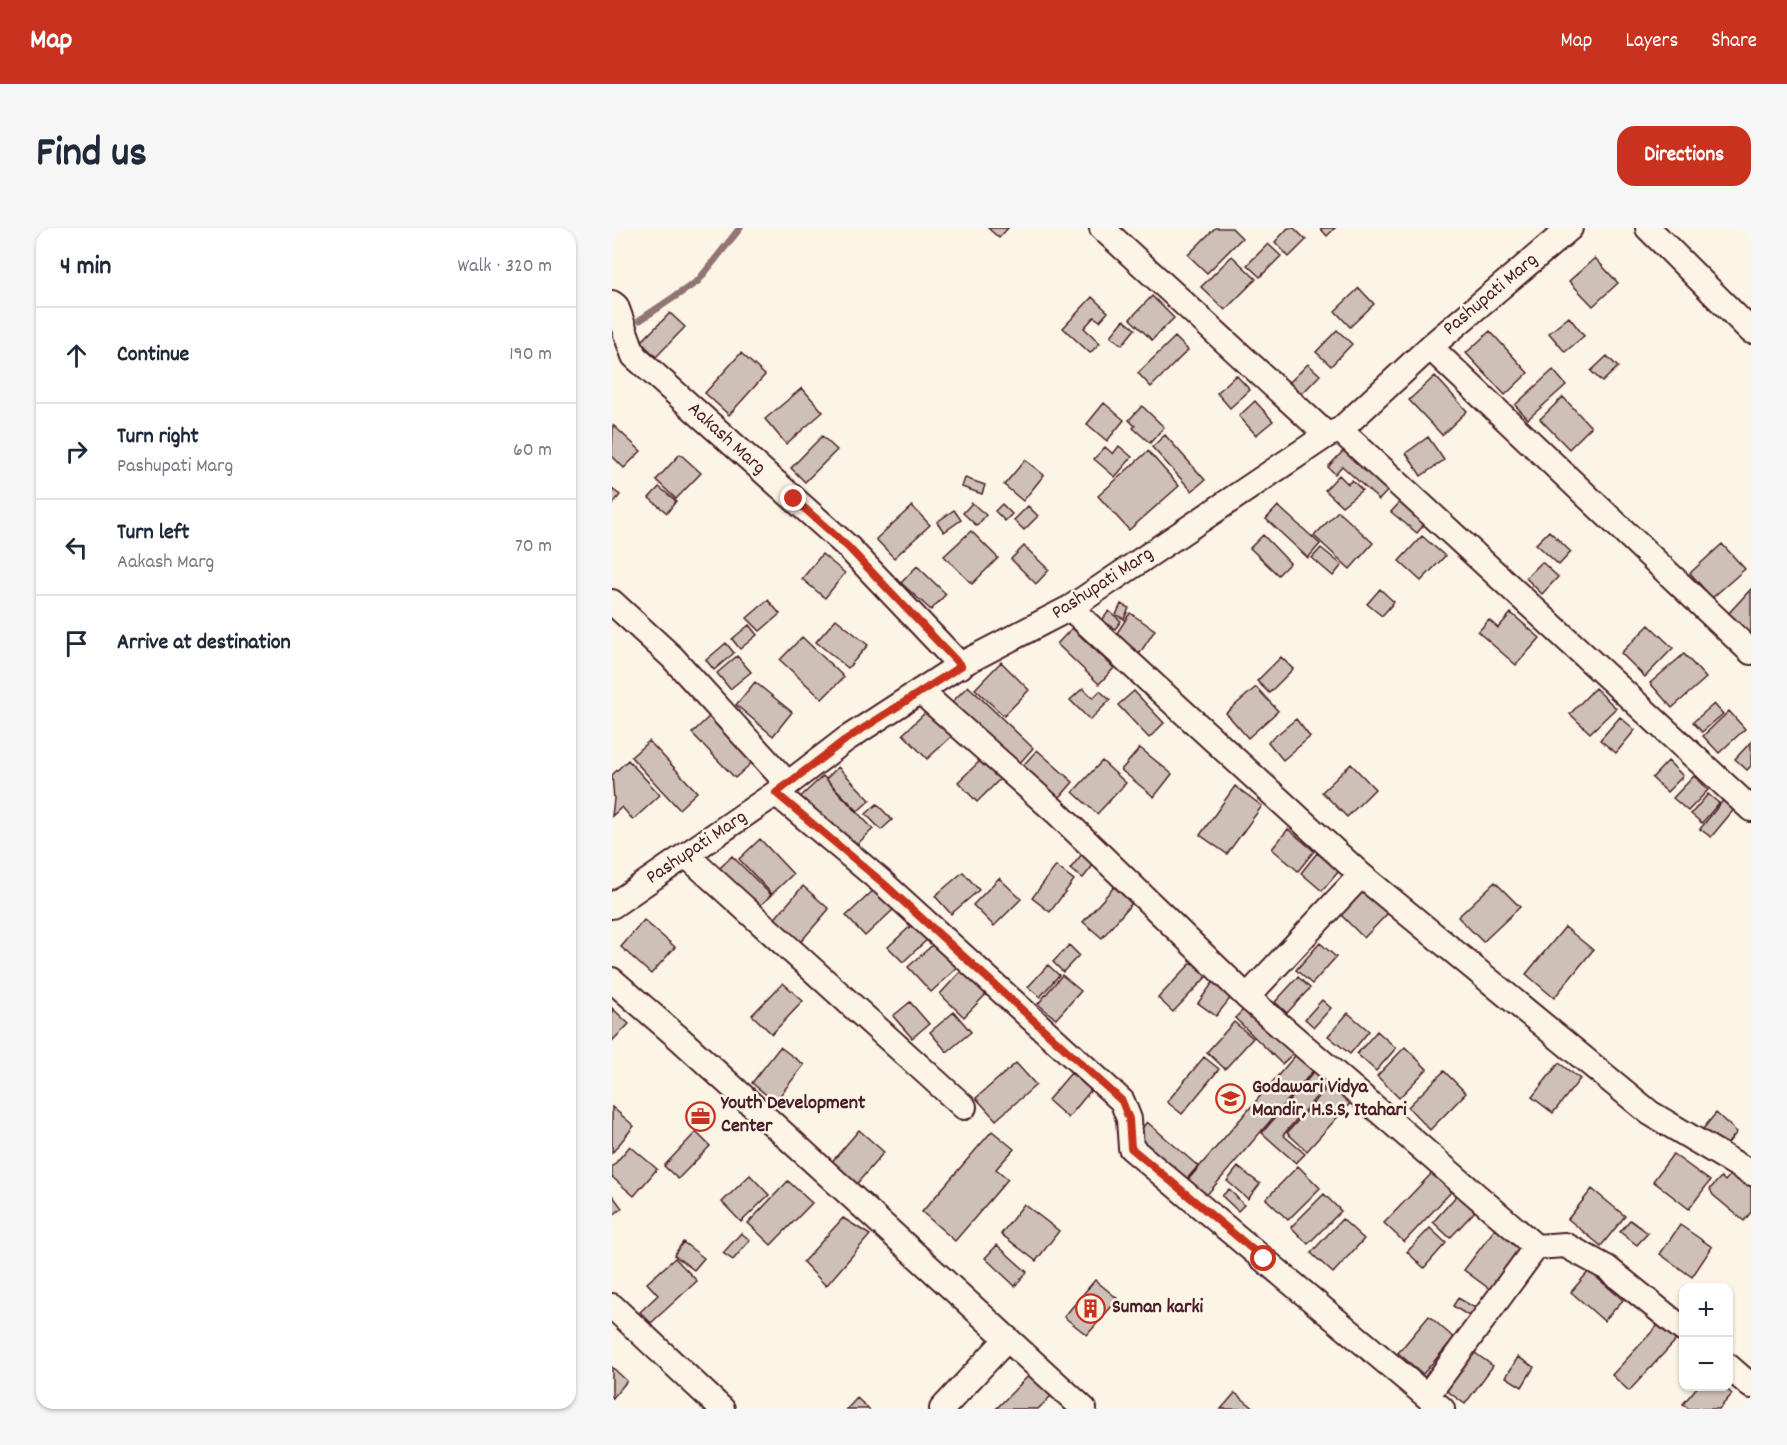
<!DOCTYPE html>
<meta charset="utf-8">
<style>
:root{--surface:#fff;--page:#f6f6f7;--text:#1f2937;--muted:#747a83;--line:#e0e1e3;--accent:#c8321e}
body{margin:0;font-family:Dekko,sans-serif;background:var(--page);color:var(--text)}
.controls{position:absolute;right:18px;bottom:18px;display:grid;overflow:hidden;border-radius:12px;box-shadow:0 2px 4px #0004}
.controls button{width:54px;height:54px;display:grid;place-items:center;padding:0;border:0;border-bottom:2px solid var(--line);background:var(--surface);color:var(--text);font:30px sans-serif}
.stop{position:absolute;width:18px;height:18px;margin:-14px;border:4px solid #c8321e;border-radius:50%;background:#fff}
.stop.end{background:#c8321e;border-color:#fff;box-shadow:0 2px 6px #0008}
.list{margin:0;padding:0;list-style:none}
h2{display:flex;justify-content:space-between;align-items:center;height:78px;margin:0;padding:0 24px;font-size:26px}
h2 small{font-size:20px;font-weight:400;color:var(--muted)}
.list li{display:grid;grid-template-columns:39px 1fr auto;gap:18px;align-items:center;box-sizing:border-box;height:96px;padding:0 24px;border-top:2px solid var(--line)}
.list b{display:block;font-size:22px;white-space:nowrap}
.list p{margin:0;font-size:20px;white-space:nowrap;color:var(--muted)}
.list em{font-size:20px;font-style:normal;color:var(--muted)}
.icon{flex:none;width:33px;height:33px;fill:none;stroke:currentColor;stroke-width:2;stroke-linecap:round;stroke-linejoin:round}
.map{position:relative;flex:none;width:1139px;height:1181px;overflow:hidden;border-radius:18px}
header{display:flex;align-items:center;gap:36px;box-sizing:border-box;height:84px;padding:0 30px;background:var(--accent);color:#fff}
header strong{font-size:28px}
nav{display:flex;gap:33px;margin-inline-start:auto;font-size:21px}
.intro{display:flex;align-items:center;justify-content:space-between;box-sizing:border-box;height:144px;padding:0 36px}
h1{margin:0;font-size:42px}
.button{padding:15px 27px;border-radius:18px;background:var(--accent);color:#fff;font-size:21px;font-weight:700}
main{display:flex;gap:36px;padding:0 36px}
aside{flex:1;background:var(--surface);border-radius:18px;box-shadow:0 2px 4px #0004}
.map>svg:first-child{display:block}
</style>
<header>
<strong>Map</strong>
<nav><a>Map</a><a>Layers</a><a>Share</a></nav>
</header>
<div class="intro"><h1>Find us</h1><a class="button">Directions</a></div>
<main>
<aside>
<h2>4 min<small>Walk · 320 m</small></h2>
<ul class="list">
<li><svg class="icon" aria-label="ahead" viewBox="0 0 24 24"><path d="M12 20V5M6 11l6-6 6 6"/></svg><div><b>Continue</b></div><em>190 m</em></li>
<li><svg class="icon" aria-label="right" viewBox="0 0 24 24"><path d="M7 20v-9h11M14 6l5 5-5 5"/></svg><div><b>Turn right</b><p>Pashupati Marg</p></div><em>60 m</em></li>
<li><svg class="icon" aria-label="left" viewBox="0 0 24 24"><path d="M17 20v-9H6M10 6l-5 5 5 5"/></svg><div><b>Turn left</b><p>Aakash Marg</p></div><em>70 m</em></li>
<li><svg class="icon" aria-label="arrive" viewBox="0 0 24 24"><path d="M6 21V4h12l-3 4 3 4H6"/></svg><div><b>Arrive at destination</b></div></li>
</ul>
</aside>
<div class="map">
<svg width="1139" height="1181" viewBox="0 0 1139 1181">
<rect width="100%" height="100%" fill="#fcf5e5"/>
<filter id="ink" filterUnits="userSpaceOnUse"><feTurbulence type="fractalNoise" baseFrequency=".0167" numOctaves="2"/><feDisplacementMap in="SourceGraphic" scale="12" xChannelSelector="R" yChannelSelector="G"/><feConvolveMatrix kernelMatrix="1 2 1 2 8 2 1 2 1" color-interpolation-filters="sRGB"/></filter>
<g filter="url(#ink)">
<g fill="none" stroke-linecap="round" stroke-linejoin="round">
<!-- stream -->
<path stroke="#917474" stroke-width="7" d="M28 92 86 53 128 0"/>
</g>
<!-- building -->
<path fill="#cfc0b7" stroke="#4a1f2b" stroke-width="1.5" d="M376 0H396L387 10Z
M603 0H620L630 10 595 45 576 27Z
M676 0H682L694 12 677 29 663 14Z
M708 0H723L715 8Z
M656 16 669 28 648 49 635 37Z
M620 28 644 51 613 82 589 59Z
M983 30 1006 55 981 78 957 53Z
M747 60 762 76 738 99 723 83Z
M540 68 562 90 540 112 518 91Z
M480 69 496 84 488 93 482 89 472 100 488 115 478 125 451 100Z
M58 85 73 99 44 129 29 114Z
M957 89 972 108 953 124 937 105Z
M512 92 523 101 510 117 499 108Z
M725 102 740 116 719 138 704 124Z
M878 103 916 145 893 167 854 125Z
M563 109 576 122 539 159 526 145Z
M129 125 153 147 117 187 93 165Z
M995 128 1006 139 990 154 979 143Z
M696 136 708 147 684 172 672 160Z
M941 142 954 157 916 191 903 177Z
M624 147 638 162 618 180 605 165Z
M823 148 855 183 830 207 797 172Z
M190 160 211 184 174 216 153 191Z
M951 169 979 199 957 221 928 191Z
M643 173 661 193 644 207 627 188Z
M492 175 512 192 495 213 475 196Z
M530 178 552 199 538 215 521 200 523 198 517 192Z
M1 197 29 223 12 240 0 228Z
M553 207 593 252 580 263 540 219Z
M210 208 225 222 193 254 179 240Z
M816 209 832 232 809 248 794 225Z
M507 218 520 229 503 249 482 231 493 219 501 226Z
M734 220 778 260 767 272 730 238 723 246 716 239Z
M536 223 567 258 517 302 486 268Z
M68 226 89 245 64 271 44 252Z
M413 232 432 247 411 273 392 257Z
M727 247 736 256 740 252 750 262 730 278 713 262Z
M353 250 373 257 370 266 350 259Z
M47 259 64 273 55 285 37 270Z
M0 261 8 267 0 277Z
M790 272 815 293 805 305 779 284Z
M360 275 374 287 365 298 351 285Z
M390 276 400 286 393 293 383 283Z
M300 278 318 297 282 330 264 311Z
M416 278 426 288 412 302 402 292Z
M666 278 708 316 696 330 654 291Z
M342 282 349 292 332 304 325 294Z
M726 283 761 315 738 341 702 308Z
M359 303 386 330 360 356 332 328Z
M937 303 959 324 947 337 924 316Z
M651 307 678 335 666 347 638 320Z
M810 308 833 328 809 353 787 333Z
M1110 316 1133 341 1100 370 1078 345Z
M412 318 437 342 424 356 399 331Z
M709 320 730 337 721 348 700 330Z
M210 326 233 345 213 370 190 351Z
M930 334 946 349 930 366 914 350Z
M305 338 334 366 319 382 289 355Z
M768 361 782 374 770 388 755 376Z
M1139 361V409L1115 387Z
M156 372 168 386 148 403 135 390Z
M509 376 517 380 512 391 504 387Z
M497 383 509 393 503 401 490 392Z
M518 385 543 402 528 425 503 408Z
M899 385 928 410 904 437 866 404 877 392 886 400Z
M224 391 256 417 236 440 204 414Z
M137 397 145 407 128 421 120 411Z
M1037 397 1061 420 1033 449 1009 425Z
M460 400 502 440 487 456 445 416Z
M190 409 232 449 210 471 168 432Z
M114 415 122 425 102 442 94 432Z
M1072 426 1094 450 1060 480 1038 455Z
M125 428 139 444 118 461 105 445Z
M669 429 681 441 657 465 645 453Z
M389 434 417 462 392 488 363 461Z
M143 454 180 484 161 508 124 477Z
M356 458 421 520 406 537 340 474Z
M644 459 666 483 636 510 614 485Z
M471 460 481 470 488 463 498 472 478 492 458 472Z
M983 460 1004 480 978 505 958 486Z
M522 463 552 495 537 510 506 477Z
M1102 476 1111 486 1090 504 1081 494Z
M316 482 340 508 315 531 291 506Z
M1117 483 1133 501 1107 525 1091 508Z
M102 484 145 530 123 550 80 505Z
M1008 489 1023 502 1004 525 988 512Z
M684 491 698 509 671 532 656 514Z
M37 513 85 564 67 581 19 529Z
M1139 514V538L1135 542 1123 531Z
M528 520 560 546 542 569 509 542Z
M425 522 461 554 443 575 407 542Z
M370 531 389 550 365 574 346 554Z
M16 532 48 567 21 592 10 579 0 588 2 571 0 547Z
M490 533 514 555 485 586 461 564Z
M1056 533 1071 548 1055 564 1040 550Z
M739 536 763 561 735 589 710 564Z
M226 539 258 572 246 583 214 551Z
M211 548 261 601 237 624 186 571Z
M1082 548 1096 562 1076 583 1061 570Z
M623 558 650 578 615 626 588 607Z
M1096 566 1107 575 1090 595 1079 586Z
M1113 570 1124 579 1099 609 1088 601Z
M265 576 280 592 269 602 254 586Z
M676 601 702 623 686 643 660 621Z
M148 611 181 646 160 666 127 631Z
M705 625 727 643 710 663 689 645Z
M470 626 482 636 471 650 458 641Z
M120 628 159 667 145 681 107 641Z
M444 638 462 652 438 684 420 670Z
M351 644 367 662 339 686 323 668Z
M387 650 409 671 382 698 361 677Z
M883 654 908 679 871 714 846 689Z
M191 658 217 681 185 718 159 695Z
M502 659 520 675 490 710 471 694Z
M264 660 283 680 253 708 234 688Z
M754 661 777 684 752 710 729 687Z
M32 692 63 719 39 746 9 719Z
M304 693 318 709 291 734 276 719Z
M953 699 981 722 942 770 914 746Z
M325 713 347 738 319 764 296 739Z
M708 715 724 729 700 756 684 742Z
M457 717 467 727 451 744 441 734Z
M580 734 595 748 561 784 546 770Z
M436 737 447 747 428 769 416 759Z
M352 740 377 763 352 789 328 766Z
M450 747 469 763 444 791 426 776Z
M686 749 698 760 675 785 663 774Z
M602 753 621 767 604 788 586 775Z
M171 755 191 773 160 806 140 787Z
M710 772 719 780 702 799 693 791Z
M298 774 317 796 300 810 281 788Z
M638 775 686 821 670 836 623 790Z
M0 780 17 796 0 813Z
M342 784 359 804 335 824 318 804Z
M736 785 757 803 738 826 716 808Z
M622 794 641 810 613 841 595 824Z
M765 803 784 820 764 843 745 826Z
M168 819 192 837 163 874 140 855Z
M793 819 815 841 787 870 765 848Z
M688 822 706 837 593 969 575 953Z
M592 829 607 841 570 886 555 874Z
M404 835 424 857 384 892 364 870Z
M947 835 968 851 941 885 920 869Z
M707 838 721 850 671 907 693 926 684 935 650 905Z
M832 843 854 865 818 902 796 879Z
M459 845 479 862 456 890 436 872Z
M720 854 741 872 695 923 675 905Z
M0 879 22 898 0 925Z
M1104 885 1125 904 1113 919 1091 901Z
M535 894 586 938 573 953 522 910Z
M247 902 272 924 243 958 218 936Z
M380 903 402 921 384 941 396 951 343 1013 310 984Z
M84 904 98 918 66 951 52 938Z
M18 918 45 941 22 968 0 949V939Z
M1061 926 1098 953 1077 981 1041 953Z
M686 938 708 960 676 992 654 971Z
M626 939 648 956 636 971 615 953Z
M1125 939 1139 951V984L1132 993 1101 967 1098 961 1109 949 1113 953Z
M820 945 839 964 792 1014 772 995Z
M138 947 157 967 129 994 110 974Z
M176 953 200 975 159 1017 136 995Z
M617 961 632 977 626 983 610 968Z
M980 961 1013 988 989 1018 956 991Z
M847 965 865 981 838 1010 821 994Z
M712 966 729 983 696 1016 679 999Z
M0 967 10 980 0 988Z
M412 976 447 1003 424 1033 389 1006Z
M231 990 258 1007 214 1058 191 1034Z
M730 991 752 1011 721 1045 699 1025Z
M1018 992 1036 1005 1025 1017 1008 1004Z
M1068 997 1100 1019 1080 1049 1048 1026Z
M818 1000 834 1015 812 1040 795 1024Z
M883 1001 913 1024 883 1065 852 1042Z
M129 1005 138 1012 121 1032 111 1025Z
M71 1014 92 1030 82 1042 62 1027Z
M385 1017 415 1044 403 1058 373 1030Z
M63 1030 85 1053 39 1095 28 1084 46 1067 35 1055Z
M977 1043 1011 1072 992 1093 959 1064Z
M483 1052 506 1071 475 1107 452 1089Z
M846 1070 865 1081 860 1090 841 1078Z
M817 1088 842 1110 811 1146 786 1125Z
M1048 1095 1065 1111 1017 1163 1000 1147Z
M859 1122 881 1138 853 1176 831 1160Z
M906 1129 922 1139 910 1159 894 1149Z
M0 1139 15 1153 0 1171Z
M422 1142 444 1163 426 1181H384Z
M1086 1158H1111L1120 1166 1107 1181H1077L1071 1176Z
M623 1165 643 1181H609Z
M245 1170 257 1181H235Z"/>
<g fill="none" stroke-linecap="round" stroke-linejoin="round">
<defs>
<path id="minor" d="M490 0 715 207
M1036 0 1139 103
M0 75 4 78 22 128 236 319 349 438
M818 119 1139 424
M728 202 1139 581
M0 374 60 429 176 556
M458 380 749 647 1038 885 1139 945
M308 463 444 584 635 769 924 1019 953 1017 995 1040 1072 1102
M164 565 271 655 510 873 517 891 519 920 830 1181
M74 627 352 879
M0 678 164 565 233 512 348 437 458 380 715 207 728 202 818 119 958 0
M0 752 68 811 472 1181
M635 769 749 647
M0 1078 110 1181
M1116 1138 1139 1158
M815 1168 924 1019
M330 1181 394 1112"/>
</defs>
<!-- minor casing -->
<use href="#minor" stroke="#4a1f2b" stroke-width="28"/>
<!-- minor -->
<use href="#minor" stroke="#fcf5e5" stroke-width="24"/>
</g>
</g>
<g fill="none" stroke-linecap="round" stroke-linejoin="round" filter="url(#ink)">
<!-- route -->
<path stroke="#c8321e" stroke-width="8" d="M182 271 236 319 349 438 233 512 164 565 271 655 510 873 517 891 519 920 652 1031"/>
</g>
<!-- icons -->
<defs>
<symbol id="school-ring" viewBox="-11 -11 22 22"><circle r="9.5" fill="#fcf5e5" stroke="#c8321e" stroke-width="1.5"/><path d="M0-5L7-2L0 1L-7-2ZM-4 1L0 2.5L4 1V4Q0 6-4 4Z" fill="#c8321e"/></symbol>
<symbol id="office-ring" viewBox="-11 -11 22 22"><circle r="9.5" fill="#fcf5e5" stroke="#c8321e" stroke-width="1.5"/><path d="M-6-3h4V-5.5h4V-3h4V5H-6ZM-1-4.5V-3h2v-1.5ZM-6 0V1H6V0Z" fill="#c8321e"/></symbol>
<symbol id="building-ring" viewBox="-11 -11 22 22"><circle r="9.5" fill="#fcf5e5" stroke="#c8321e" stroke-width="1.5"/><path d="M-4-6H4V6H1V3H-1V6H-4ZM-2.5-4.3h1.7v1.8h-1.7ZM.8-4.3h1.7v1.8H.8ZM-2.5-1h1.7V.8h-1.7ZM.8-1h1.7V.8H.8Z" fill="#c8321e"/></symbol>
</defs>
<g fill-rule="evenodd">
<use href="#school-ring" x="602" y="854" width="33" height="33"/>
<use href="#office-ring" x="72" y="872" width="33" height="33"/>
<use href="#building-ring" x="462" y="1064" width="33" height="33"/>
</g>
<g text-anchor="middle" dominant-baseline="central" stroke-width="5" stroke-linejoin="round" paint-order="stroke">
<!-- street labels -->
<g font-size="20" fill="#4a1f2b" stroke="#fcf5e5">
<text transform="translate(879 67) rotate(-40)">Pashupati Marg</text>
<text transform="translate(114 211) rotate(42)">Aakash Marg</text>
<text transform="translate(491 356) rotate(-33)">Pashupati Marg</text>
<text transform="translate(85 620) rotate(-34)">Pashupati Marg</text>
</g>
<!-- poi labels -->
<g font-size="20" font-weight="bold" fill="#4a1f2b" stroke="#fcf5e5" text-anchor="start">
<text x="640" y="860">Godawari Vidya<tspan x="640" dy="23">Mandir, H.S.S, Itahari</tspan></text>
<text x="109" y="876">Youth Development<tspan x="109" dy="23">Center</tspan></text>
<text x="500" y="1080">Suman karki</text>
</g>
</g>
</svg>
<div class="controls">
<button>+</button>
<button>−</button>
</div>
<div class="stop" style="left:652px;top:1031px"></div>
<div class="stop end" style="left:182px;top:271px"></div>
</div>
</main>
